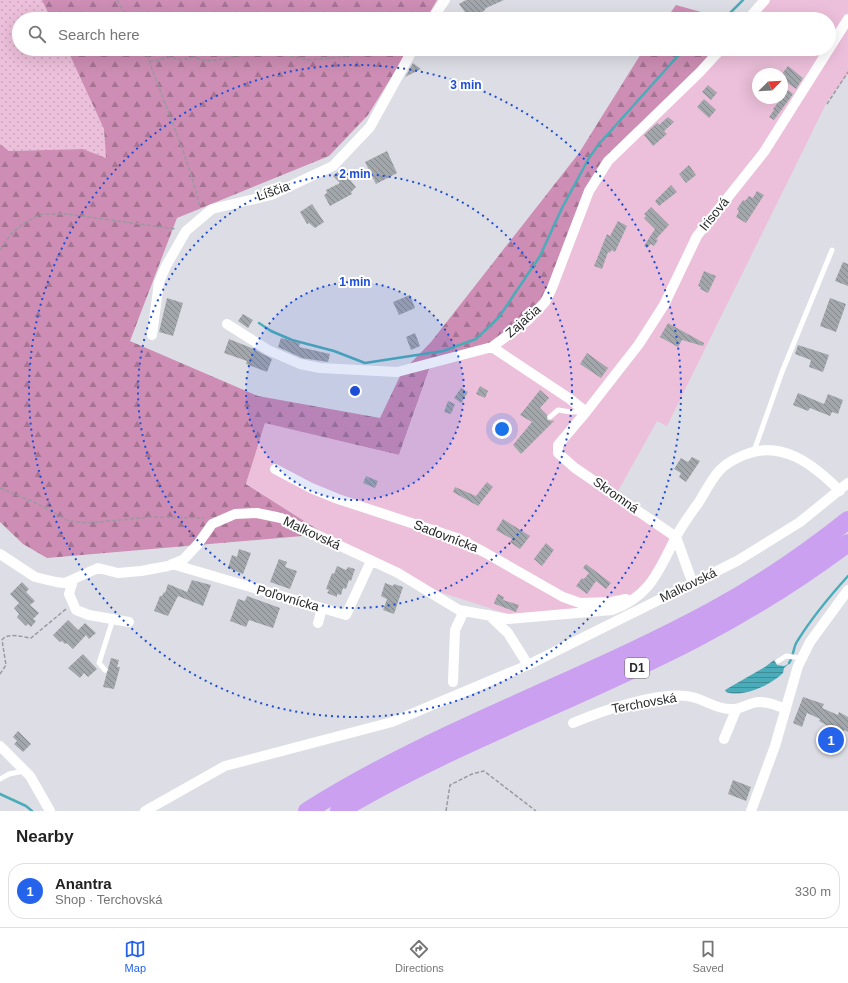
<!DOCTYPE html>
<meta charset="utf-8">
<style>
:root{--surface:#fff;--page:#f6f6f6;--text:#222;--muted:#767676;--line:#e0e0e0;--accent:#2563eb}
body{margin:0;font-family:Helvetica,sans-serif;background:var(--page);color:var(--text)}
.compass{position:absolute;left:752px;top:68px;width:36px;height:36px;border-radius:50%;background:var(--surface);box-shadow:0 4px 16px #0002;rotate:66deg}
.you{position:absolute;left:502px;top:429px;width:14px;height:14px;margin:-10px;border:3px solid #fff;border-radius:50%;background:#1a73e8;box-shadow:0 0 0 6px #1a73e833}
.badge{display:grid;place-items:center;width:26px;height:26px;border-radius:50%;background:var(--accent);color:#fff;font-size:13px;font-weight:700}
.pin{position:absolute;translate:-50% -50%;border:2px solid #fff;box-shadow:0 1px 4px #0006}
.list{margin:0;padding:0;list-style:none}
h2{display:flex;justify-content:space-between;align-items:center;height:52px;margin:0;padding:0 16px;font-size:17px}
h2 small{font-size:13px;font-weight:400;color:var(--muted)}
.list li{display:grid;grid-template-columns:26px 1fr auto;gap:12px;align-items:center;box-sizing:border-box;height:56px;margin:0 8px 8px;padding:0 8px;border:1px solid var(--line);border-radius:16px}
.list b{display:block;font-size:15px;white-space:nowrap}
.list p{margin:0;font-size:13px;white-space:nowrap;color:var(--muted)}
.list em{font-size:13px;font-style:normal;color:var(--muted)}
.icon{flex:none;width:22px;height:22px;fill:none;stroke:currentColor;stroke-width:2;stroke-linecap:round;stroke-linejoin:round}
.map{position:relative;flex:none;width:848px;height:811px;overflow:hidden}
.search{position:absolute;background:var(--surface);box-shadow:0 4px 16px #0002;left:12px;right:12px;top:12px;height:44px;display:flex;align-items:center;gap:10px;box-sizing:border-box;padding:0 14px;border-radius:22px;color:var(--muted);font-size:15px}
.sheet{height:116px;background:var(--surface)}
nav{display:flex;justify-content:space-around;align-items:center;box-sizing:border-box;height:56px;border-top:1px solid var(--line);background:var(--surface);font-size:11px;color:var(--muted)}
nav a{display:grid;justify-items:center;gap:2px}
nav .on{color:var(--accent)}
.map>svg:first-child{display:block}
</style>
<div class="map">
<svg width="848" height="811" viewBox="0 0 848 811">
<defs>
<pattern id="grass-dots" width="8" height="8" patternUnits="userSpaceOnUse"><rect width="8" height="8" fill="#ecbfda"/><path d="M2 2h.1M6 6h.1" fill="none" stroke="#caa4bb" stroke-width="1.8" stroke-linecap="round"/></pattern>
<pattern id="forest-firs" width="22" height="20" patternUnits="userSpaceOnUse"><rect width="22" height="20" fill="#cd8db4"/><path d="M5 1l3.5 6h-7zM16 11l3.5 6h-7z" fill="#a67393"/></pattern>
<pattern id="water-rules" width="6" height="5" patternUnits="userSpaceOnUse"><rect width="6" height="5" fill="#4bacb9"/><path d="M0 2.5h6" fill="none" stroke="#3e8c97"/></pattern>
<pattern id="building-back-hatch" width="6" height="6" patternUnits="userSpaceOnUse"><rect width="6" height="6" fill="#a2a7ac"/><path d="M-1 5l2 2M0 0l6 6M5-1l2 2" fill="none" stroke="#84888c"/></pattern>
</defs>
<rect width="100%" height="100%" fill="#dddee5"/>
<!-- grass -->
<path fill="url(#grass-dots)" d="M0 0H42L51 19H19V49H67L104 129 106 158 83 149 9 151 0 144Z"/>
<!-- forest -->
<path fill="url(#forest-firs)" d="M42 0H437L426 19H51Z
M676 5 726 19H727H666Z
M67 49H409L368 115 329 156 177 218 130 341 258 396 380 418 402 372 431 342 579 153 644 49H719L542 305 505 339 430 367 399 455 265 424 246 484 325 534 47 558 23 544 0 522V144L9 151 83 149 106 158 104 129Z"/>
<!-- garden -->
<path fill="#ecbfda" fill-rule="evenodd" d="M765 0H848V74L828 100 667 426 657 421 617 493 665 527 676 530 660 571 618 606 511 615 437 591 325 534 246 484 265 423 399 455 430 367 505 339 542 305 610 154 719 49H829V19H747ZM758 74H782V98H758Z"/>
<!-- water -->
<path fill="url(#water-rules)" d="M774 660 777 665 784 666 790 663 784 668 783 673C771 685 743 698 726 692L725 690 765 667Z"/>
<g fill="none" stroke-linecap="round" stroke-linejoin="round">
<!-- stream -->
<path stroke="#4bacb9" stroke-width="2.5" d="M724 19 743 0
M259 323 271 331 292 340 334 351 365 363 443 351 476 339 499 317 540 256 562 208 589 158 599 144 684 49
M789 663C794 656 793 646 798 640 813 616 829 597 848 576
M0 794 26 806 32 811"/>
</g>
<!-- building -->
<path fill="url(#building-back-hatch)" d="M466 0H504L486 8 484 11 478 15 474 14 468 16 459 4Z
M413 63 421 69 405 77Z
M788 66 803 78 796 89 782 79V74Z
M708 85 717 93 711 100 702 92Z
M788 90 793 94 774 120 769 117 774 110 773 109Z
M704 99 716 110 709 118 697 107Z
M668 117 674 122 664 131 667 134 653 146 644 135 657 123 659 125Z
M387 151 397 173 376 184 365 162Z
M689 165 696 175 686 183 679 174Z
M341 169 356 187 351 192 352 194 330 206 324 195 327 193 326 190 340 183 333 176Z
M671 185 677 192 659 206 655 201Z
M757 191 764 195 746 223 736 217 739 211 737 209 743 200 745 201 749 196 753 198Z
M312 204 324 222 315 228 309 223 307 224 300 212Z
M651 207 669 225 656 239 658 240 654 246 651 244 647 248 644 246 655 229 644 218 646 216 644 214Z
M618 221 627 226 615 252 611 250 610 253 608 252 602 269 594 266 607 234 610 236Z
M843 262 848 264V286L835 281Z
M704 271 716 276 708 293 700 289 701 287 698 286Z
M410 295 415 308 399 315 393 302Z
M167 298 183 303 173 336 159 332Z
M830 298 846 304 836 332 820 326Z
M243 314 253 320 248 328 238 321Z
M668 323 704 343 703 346 682 340 678 347 660 337Z
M415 333 420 346 411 350 406 337Z
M281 338 300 343 299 347 330 354 328 362 302 358 278 347Z
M229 339 254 349 272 359 267 372 246 364 247 361 224 353Z
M798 345 829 355 823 372 809 367 811 360 795 354Z
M587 353 608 368 601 378 580 364Z
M480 386 488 391 485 398 476 394Z
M461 388 468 392 461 403 454 398Z
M540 390 549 398 540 408 547 415V420L554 421 521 454 513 445 532 422 520 415Z
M798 393 824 404 828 394 843 400 838 414 832 412 830 416 810 408 808 411 793 405Z
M448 401 455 404 451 414 444 412Z
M692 457 700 461 686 482 679 477 681 473 674 469 681 458 688 462Z
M366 476 378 481 375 488 363 483Z
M487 482 493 487 478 506 453 492 455 487 476 496Z
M503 519 530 536 520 549 510 542 512 539 496 530Z
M546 543 554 550 542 566 534 559Z
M239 549 251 553 243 574 228 568 232 555 237 557Z
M279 559 287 562 285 567 297 571 290 589 270 582Z
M586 564 611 583 606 589 596 581 587 594 576 586 582 578 584 579 589 573 583 568Z
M337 566 346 570 348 567 355 569 351 581 349 580 346 589 343 588 341 595 337 594V597L327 593 329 590 326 589 332 573 334 574Z
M192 580 211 585 203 606 178 596 168 616 154 611 160 596H162L164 592 165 593 168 584 187 592Z
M22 582 29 589 26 592 35 601 30 605 39 613 33 619 36 621 31 627 28 624 26 626 17 617 19 614 14 608 19 603 10 594Z
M385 583 393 586 394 584 403 587 394 614 383 610 387 599 381 596Z
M498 594 504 597 503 600 519 605 516 612 495 604 494 603Z
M247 596 280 608 273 628 249 620 246 627 230 621 238 599 245 601Z
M68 620 78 630 85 623 96 633 89 639 86 635 73 649 67 643 65 644 62 641 60 642 53 635Z
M83 654 97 669 88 677 84 673 80 678 68 668Z
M111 658 119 660 117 667H120L114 689 103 687Z
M803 697 824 704 822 708 838 715 839 712 848 717V732L844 730 835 751 820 744 828 726 819 721 820 719 807 713 802 727 793 723Z
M18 731 31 744 23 752 14 744 17 741 13 737Z
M733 780 751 787 746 801 728 794Z"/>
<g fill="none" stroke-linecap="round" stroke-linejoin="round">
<!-- path -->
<path stroke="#9a9ba1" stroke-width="1.5" stroke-dasharray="4 2" stroke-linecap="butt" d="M117 0 128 19
M145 49C163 102 187 153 200 207
M149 62 170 57 181 60 194 57 205 61 226 59 245 54H282L308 60 345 57 378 49
M827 104 848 72
M0 250 12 233 24 223 42 214H67L176 229
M0 488 38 504 69 521 88 523 150 517 204 518
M0 674 6 665 2 640C7 632 22 637 31 638L66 609
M446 811 450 785 472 774 484 771 536 811"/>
<!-- lane -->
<path stroke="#fff" stroke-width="5" d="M550 417 558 410 571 412H585
M754 451 782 372 832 250
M778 661 786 656 801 658
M105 670 99 663 113 619
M0 779 9 774 24 771"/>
<!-- street -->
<path stroke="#fff" stroke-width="10" d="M432 19 445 0
M748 19 765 0
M227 324 268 350 300 364 320 368 397 372 492 347 528 320 545 302 552 288 589 191 608 161 700 72 721 49
M152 335 159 282 166 266 186 231 212 209 271 195 333 166 370 127 413 49
M492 347 570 399 586 412 558 445V453L575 468 676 537 693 584
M586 412 639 344 664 305 697 236 764 152 848 19
M275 469 311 488 338 499 457 538 484 552 563 597 580 603 611 602 626 599
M0 554 35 577 56 582 65 583 98 568 118 573 141 571 168 566 184 559 198 544 212 524 235 514 257 513 281 518 398 573 459 610 508 619 612 610C651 596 658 571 676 537 682 525 691 513 699 502 705 492 711 480 719 471 726 463 735 459 744 455 782 439 814 465 840 491
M172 564 346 615 371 561
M73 580 69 594 76 610 89 615 129 622
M489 615 508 633 528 665
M318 623 322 608
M453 682 455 630 464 611
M573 723C601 711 662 690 692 697 705 700 716 709 730 709 739 710 745 705 753 703 764 700 775 705 786 709
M724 739 736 710
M0 746 30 776 50 811
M145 811 225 766 392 722 528 665 737 561 800 522 848 483
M751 811 775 746 798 666 810 642 848 590"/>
<!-- highway -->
<path stroke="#cca0f0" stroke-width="18" d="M307 811C435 730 579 683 712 611 760 585 805 554 848 520
M339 811C453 743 578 700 695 639 749 611 800 579 848 543"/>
</g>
<!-- distance rings -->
<circle cx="355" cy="391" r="109" fill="#1d4ed8" fill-opacity=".12"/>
<g fill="none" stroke="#1d4ed8" stroke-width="2" stroke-dasharray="2 4">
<circle cx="355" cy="391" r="109"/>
<circle cx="355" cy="391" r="217"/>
<circle cx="355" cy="391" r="326"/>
</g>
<g text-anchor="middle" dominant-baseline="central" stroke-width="4" stroke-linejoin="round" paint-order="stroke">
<!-- shield labels -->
<rect fill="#fff" stroke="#68696b" stroke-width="1" x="625" y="658" width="24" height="20" rx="3"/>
<g font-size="12" font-weight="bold" fill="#28292b">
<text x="637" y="668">D1</text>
</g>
<!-- street labels -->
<g font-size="13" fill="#28292b" stroke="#fff">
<text transform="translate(273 191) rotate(-19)">Líščia</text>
<text transform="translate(714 214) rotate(-51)">Irisová</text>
<text transform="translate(523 321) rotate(-41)">Zajačia</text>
<text transform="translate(616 495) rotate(35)">Skromná</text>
<text transform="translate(312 533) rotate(25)">Malkovská</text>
<text transform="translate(446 536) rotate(21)">Sadovnícka</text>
<text transform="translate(688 585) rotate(-26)">Malkovská</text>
<text transform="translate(288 598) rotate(16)">Poľovnícka</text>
<text transform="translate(644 703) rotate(-10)">Terchovská</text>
</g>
</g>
<circle cx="355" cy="391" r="6" fill="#1d4ed8" stroke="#fff" stroke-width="2"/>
<g font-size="12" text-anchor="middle" font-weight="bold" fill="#1d4ed8" stroke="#fff" stroke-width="4" stroke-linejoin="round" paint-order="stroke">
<text x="466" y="89">3 min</text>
<text x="355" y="178">2 min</text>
<text x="355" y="286">1 min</text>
</g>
</svg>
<svg class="compass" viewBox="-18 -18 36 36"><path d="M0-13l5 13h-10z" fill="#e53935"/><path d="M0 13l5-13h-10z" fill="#767676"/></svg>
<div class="you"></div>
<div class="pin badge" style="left:831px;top:740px">1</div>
<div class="search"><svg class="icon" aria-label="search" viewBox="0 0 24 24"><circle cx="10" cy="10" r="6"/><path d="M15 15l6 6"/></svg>Search here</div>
</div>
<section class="sheet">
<h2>Nearby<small></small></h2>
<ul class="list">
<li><span class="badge">1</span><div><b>Anantra</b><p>Shop · Terchovská</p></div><em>330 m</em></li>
</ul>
</section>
<nav>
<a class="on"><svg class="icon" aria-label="map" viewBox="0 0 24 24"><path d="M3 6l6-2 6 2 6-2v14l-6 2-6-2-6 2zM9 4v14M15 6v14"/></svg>Map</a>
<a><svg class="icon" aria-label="directions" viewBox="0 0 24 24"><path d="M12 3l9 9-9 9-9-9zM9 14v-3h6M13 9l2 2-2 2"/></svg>Directions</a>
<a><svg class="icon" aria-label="saved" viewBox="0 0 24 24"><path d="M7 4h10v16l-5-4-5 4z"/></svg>Saved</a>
</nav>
